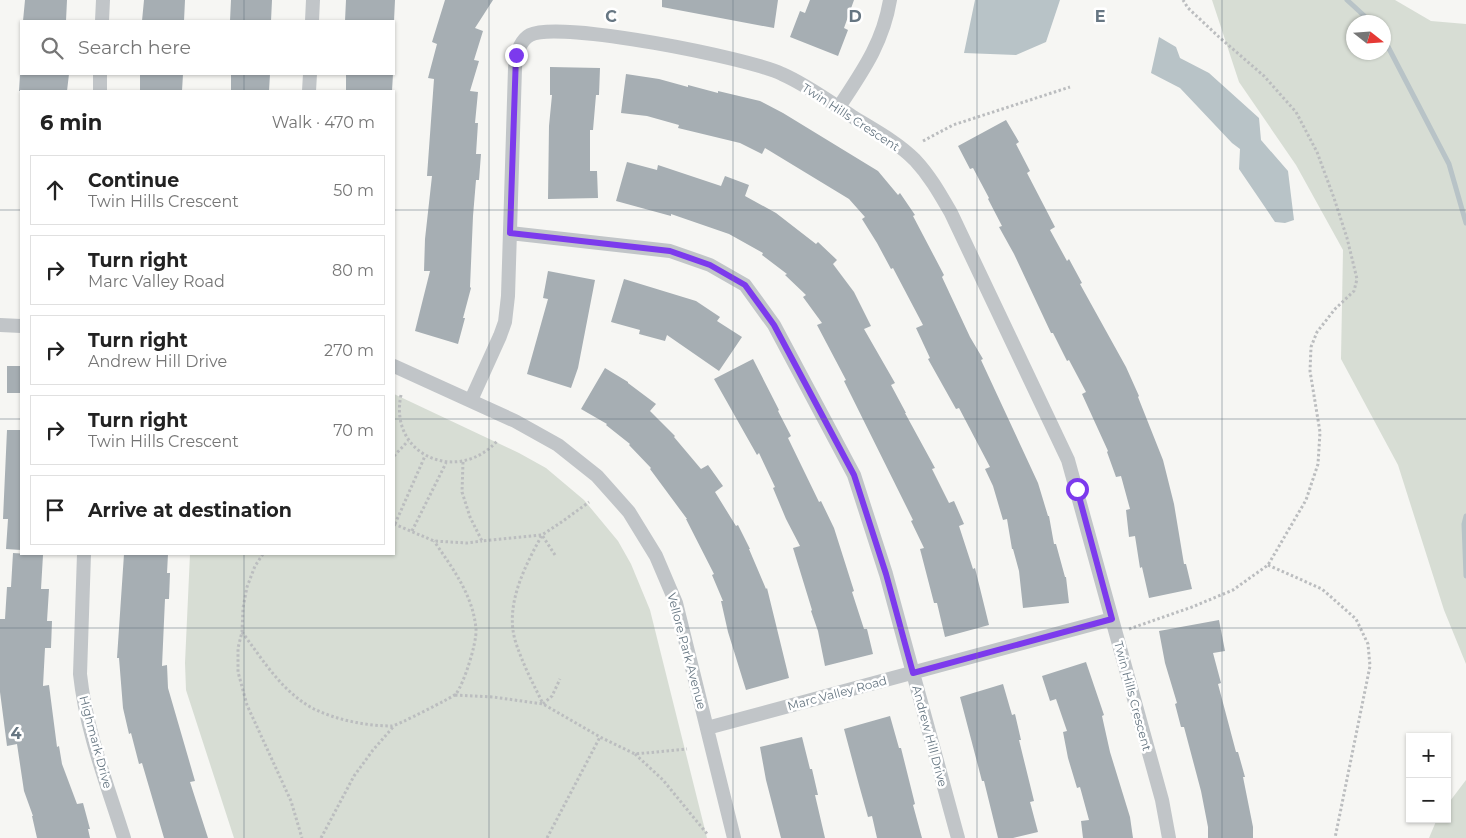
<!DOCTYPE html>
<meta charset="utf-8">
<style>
:root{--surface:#fff;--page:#f2f2f2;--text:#222;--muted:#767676;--line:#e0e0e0}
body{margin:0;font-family:Montserrat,sans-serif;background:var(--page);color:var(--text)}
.controls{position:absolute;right:15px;bottom:15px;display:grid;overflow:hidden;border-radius:0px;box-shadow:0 1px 4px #0004}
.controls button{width:45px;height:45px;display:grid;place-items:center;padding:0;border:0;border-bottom:1px solid var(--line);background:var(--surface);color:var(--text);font:25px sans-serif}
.compass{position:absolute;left:1346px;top:15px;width:45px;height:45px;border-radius:50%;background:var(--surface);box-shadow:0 1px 4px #0004;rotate:107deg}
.stop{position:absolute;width:15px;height:15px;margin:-11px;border:4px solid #7c3aed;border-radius:50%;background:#fff}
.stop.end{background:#7c3aed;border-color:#fff;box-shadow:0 1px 5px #0008}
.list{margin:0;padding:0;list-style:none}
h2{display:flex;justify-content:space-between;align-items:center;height:65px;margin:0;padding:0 20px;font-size:21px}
h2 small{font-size:16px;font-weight:400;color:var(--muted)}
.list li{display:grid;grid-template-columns:32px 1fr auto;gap:15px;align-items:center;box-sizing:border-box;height:70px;margin:0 10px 10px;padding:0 10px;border:1px solid var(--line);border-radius:0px}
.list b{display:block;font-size:19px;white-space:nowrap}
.list p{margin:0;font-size:16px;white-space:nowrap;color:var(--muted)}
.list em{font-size:16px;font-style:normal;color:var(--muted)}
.icon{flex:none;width:28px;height:28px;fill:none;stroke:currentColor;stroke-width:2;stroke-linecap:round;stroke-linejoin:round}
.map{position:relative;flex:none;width:1466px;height:838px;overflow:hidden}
.search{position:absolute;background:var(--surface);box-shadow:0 1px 4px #0004;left:20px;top:20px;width:375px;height:55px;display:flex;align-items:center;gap:12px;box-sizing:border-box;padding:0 18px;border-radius:0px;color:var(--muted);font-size:19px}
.panel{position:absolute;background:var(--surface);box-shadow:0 1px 4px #0004;left:20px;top:90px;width:375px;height:465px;border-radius:0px}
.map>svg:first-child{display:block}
</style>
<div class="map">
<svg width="1466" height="838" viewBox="0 0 1466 838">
<rect width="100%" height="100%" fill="#f6f6f3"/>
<!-- green -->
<path fill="#d7ddd4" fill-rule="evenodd" d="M1212 0H1395L1431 21 1466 24V664L1444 610 1398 465 1341 359 1343 250 1296 165 1239 82ZM1354 22H1384V52H1354Z
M394 394 519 453 546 468 584 500 618 541 631 564 650 610 707 838H234L186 690 185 663 190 554H394Z
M1466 780V838H1429L1437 819H1447V805Z"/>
<!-- water -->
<path fill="#b8c3c7" d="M975 0H1060L1046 42 1016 55 964 53Z
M1159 37 1176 47 1180 58 1209 73 1259 118 1261 140 1288 171 1294 220 1285 223 1275 222 1239 169 1240 149 1232 143 1180 88 1151 73Z"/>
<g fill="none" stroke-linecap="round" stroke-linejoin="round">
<!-- stream -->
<path stroke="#b8c3c7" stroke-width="5" d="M1347 0 1371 22
M1384 39 1449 164 1466 223
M1466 516 1464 524 1466 576"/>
</g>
<!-- building -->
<path fill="#a6aeb3" d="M25 0H67L66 21H23Z
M144 0H185L184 21H142Z
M231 0H272L271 21H230Z
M346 0H395L394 21H345Z
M445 0H493L475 28 483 31 474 60 479 61 470 91 478 92 475 123H478L476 154H481L479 180H476L473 216 470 287 471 288 463 318H465L458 344 415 331 430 271H424L425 239 432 176H427L434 79 428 78 437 44 432 42Z
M662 0H778L774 28 662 7Z
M810 0H854L844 28 848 30 838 56 790 37 800 11 805 13Z
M550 67 600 68 599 95H596L593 130H590V171H597L598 198 548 199 549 126 552 95H550Z
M20 74H69L67 91H19Z
M140 74H183L182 91H140Z
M231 74H270L269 91H231Z
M346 74H393L392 91H346Z
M626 74 659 79 688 87V85L718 93V91L760 101 783 113 878 171 898 195 900 193 915 215 913 216 944 275 942 277 970 337 983 359 981 360 1038 483 1048 516H1049L1054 544H1056L1065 577H1066L1069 603 1023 608 1019 571 1013 549H1012L1007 519 1003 520 993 486 985 469 990 467 959 408 956 409 928 359 930 358 916 328 923 325 893 268 891 269 877 243 862 219 865 217 849 199 765 148 762 154 740 143 678 128 679 125 647 116 621 113Z
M1006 120 1019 142 1016 144 1030 171 1027 173 1055 227 1050 230 1067 261 1069 259 1082 283 1080 284 1126 367 1139 396 1138 397 1163 460 1174 504 1184 564H1186L1192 589 1149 598 1142 567 1140 568 1135 536 1129 537 1126 510 1130 509 1121 476 1116 477 1107 452 1108 451 1082 394 1086 392 1069 360 1067 361 1053 333H1051L1014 254 999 227 1002 226 988 199 989 198 973 168 970 169 958 146Z
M627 162 657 170 658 165 721 186 725 176 749 185 745 196 776 213 816 244 818 242 837 260 833 264 854 292 871 326 864 329 895 383 891 385 906 413H905L935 468 932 469 949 503 954 501 964 524 959 526 973 569 975 568 989 625 945 637 937 603H934L920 549 924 548 911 521 913 520 844 381 846 380 817 325 822 323 803 297 806 295 785 275 787 274 762 255 763 253 729 234 671 214V216L616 201Z
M548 271 595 280 578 368 571 388 527 374 548 299 543 298Z
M624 279 696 301 720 317 717 321 742 337 719 371 667 335 665 341 639 334 640 330 611 322Z
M753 359 779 410 778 411 791 436 788 438 819 502 821 501 834 528 854 591 852 592 864 629H867L873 654 825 666 818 631 811 611 812 610 793 548 800 546 786 519 773 488 775 487 759 453 757 455 714 379Z
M7 366H21V393H7Z
M605 368 628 382V383L656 404 650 411 675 436 674 437 701 469 708 465 723 486 715 492 736 526 738 525 750 549H749L766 589 767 588 789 678 746 690 728 632 721 601H723L712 575 714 574 686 519H687L650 469 651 468 629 445 630 444 606 425 607 424 581 409Z
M7 430H21V550L6 549 8 519H3Z
M13 553 43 555 41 589H49L47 621H52L51 648H45L43 686 49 685 57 747 59 746 62 764 77 804 83 803 90 829H88L90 838H37L32 816H33L24 791 17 744 7 746 0 692V619H5L7 587H11Z
M124 554H168L167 573H170L169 599H165L162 666 167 665 168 688 195 781 190 782 208 838H164L142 763 139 764 131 733 129 734 123 708 119 658H117Z
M1219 620 1225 651 1213 653 1221 683 1218 684 1236 752H1238L1245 777H1243L1253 827V838H1208V827L1201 791 1184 727H1181L1175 704 1177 703 1165 663 1159 631Z
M1086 662 1104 715 1102 716 1110 752 1130 817 1133 838H1083L1081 821 1089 820 1080 787 1077 788 1068 758 1063 732 1067 731 1056 699 1050 701 1042 676Z
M1003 684 1012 715 1015 714 1021 740H1019L1034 801 1030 802 1038 832 1013 838H998L984 781H982L960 697Z
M890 716 899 748H901L915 804 913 805 922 838H877L872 816 868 817 859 785 844 729Z
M802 737 810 769H812L818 795H815L825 838H781L766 780 760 747Z"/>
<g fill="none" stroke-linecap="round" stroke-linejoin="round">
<!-- path -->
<path stroke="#bbbdbf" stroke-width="3" stroke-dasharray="2.5 2.5" stroke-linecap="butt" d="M923 141 953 125 1070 87
M401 395C388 456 459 485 498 440
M394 456 408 441
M463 462 462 492 470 517 482 541 542 535 563 521 589 502
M394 524 434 541 467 543 482 541
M395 524 425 456
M412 531 446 463
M263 554 255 566 247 587 243 608 242 632 238 648V672L247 705 291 801 302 838
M555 555 542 535C525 566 505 604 515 640 522 663 533 683 543 704L552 696 560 679
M1268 565 1322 589 1356 619 1368 644 1370 666 1335 838
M1129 629 1192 607 1233 590 1268 565 1306 500 1318 464 1320 432 1310 371 1311 347 1317 332 1335 309 1354 291 1357 279 1347 238 1334 198 1317 152 1296 112 1264 76 1219 37 1188 8 1183 0
M242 632C263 660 282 692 314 709 337 720 366 726 392 726 396 726 453 697 456 694 464 683 477 643 476 629 473 595 453 569 434 541
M455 695 493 697 543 704 600 737 635 754 687 749
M635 754 663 780 708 835
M321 838 354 776 373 750 394 726
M547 838 600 737"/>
<!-- street -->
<path stroke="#c1c5c8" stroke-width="14" d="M102 21 103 0
M312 21 313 0
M100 91V74
M309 91 310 74
M839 107C862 72 883 43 890 0
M510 233 670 251 710 265 745 285 774 325 854 475 886 574 958 838
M0 325 21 326
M394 366 515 421 558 445 597 476 629 512 656 556 676 603 734 838
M471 400 500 336 505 322 508 296 515 68C516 56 519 41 530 35 559 20 749 58 782 74 807 85 830 102 853 117 874 130 897 142 915 160 930 176 940 194 951 213L1068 460 1162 800 1169 838
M84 554 80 674C86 731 107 784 124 838
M707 728 1112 619"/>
</g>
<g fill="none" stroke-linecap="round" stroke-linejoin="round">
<!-- route -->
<path stroke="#7c3aed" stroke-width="6" d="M516 55 510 233 670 251 710 265 745 285 774 325 854 475 886 574 913 673 1112 619 1077 489"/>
</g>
<!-- grid -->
<path fill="none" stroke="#667682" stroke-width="1" stroke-opacity="0.55" d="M244 0V21M489 0V838M733 0V838M977 0V838M1222 0V838M244 74V91M0 210H21M394 210H1466M0 419H21M394 419H1466M244 554V838M0 628H1466"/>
<g text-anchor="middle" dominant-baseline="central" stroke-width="5" stroke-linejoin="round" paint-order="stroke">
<!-- street labels -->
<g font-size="12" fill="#667682" stroke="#fff">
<text transform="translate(851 117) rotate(33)">Twin Hills Crescent</text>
<text transform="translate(687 651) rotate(75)">Vellore Park Avenue</text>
<text transform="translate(837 693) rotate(-15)">Marc Valley Road</text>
<text transform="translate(1133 696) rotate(75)">Twin Hills Crescent</text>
<text transform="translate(930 736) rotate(75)">Andrew Hill Drive</text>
<text transform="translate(96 742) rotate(75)">Highmark Drive</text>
</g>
</g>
<g font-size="16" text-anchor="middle" font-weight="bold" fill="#667682" stroke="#fff" stroke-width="5" stroke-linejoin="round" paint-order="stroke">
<text x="611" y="22">C</text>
<text x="855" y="22">D</text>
<text x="1100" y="22">E</text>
<text x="16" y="739">4</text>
</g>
</svg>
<div class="controls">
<button>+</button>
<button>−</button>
</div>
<svg class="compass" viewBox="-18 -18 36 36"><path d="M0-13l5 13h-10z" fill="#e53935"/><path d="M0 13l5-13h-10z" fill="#767676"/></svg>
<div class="stop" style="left:1077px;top:489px"></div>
<div class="stop end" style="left:516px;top:55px"></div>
<div class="search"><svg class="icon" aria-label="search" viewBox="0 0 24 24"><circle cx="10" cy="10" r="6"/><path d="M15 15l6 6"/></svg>Search here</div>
<section class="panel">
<h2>6 min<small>Walk · 470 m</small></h2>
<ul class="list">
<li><svg class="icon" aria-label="ahead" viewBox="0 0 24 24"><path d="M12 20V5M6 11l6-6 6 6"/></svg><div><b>Continue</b><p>Twin Hills Crescent</p></div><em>50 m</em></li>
<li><svg class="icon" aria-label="right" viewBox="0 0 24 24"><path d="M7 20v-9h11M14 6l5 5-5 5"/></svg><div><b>Turn right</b><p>Marc Valley Road</p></div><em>80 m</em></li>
<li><svg class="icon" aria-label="right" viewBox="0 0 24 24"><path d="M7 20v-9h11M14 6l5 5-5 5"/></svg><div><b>Turn right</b><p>Andrew Hill Drive</p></div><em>270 m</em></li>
<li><svg class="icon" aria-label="right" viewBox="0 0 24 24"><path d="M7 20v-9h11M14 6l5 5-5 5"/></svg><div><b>Turn right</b><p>Twin Hills Crescent</p></div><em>70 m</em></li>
<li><svg class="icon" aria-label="arrive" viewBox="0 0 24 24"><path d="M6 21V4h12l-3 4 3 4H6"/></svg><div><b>Arrive at destination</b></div></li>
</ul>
</section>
</div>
